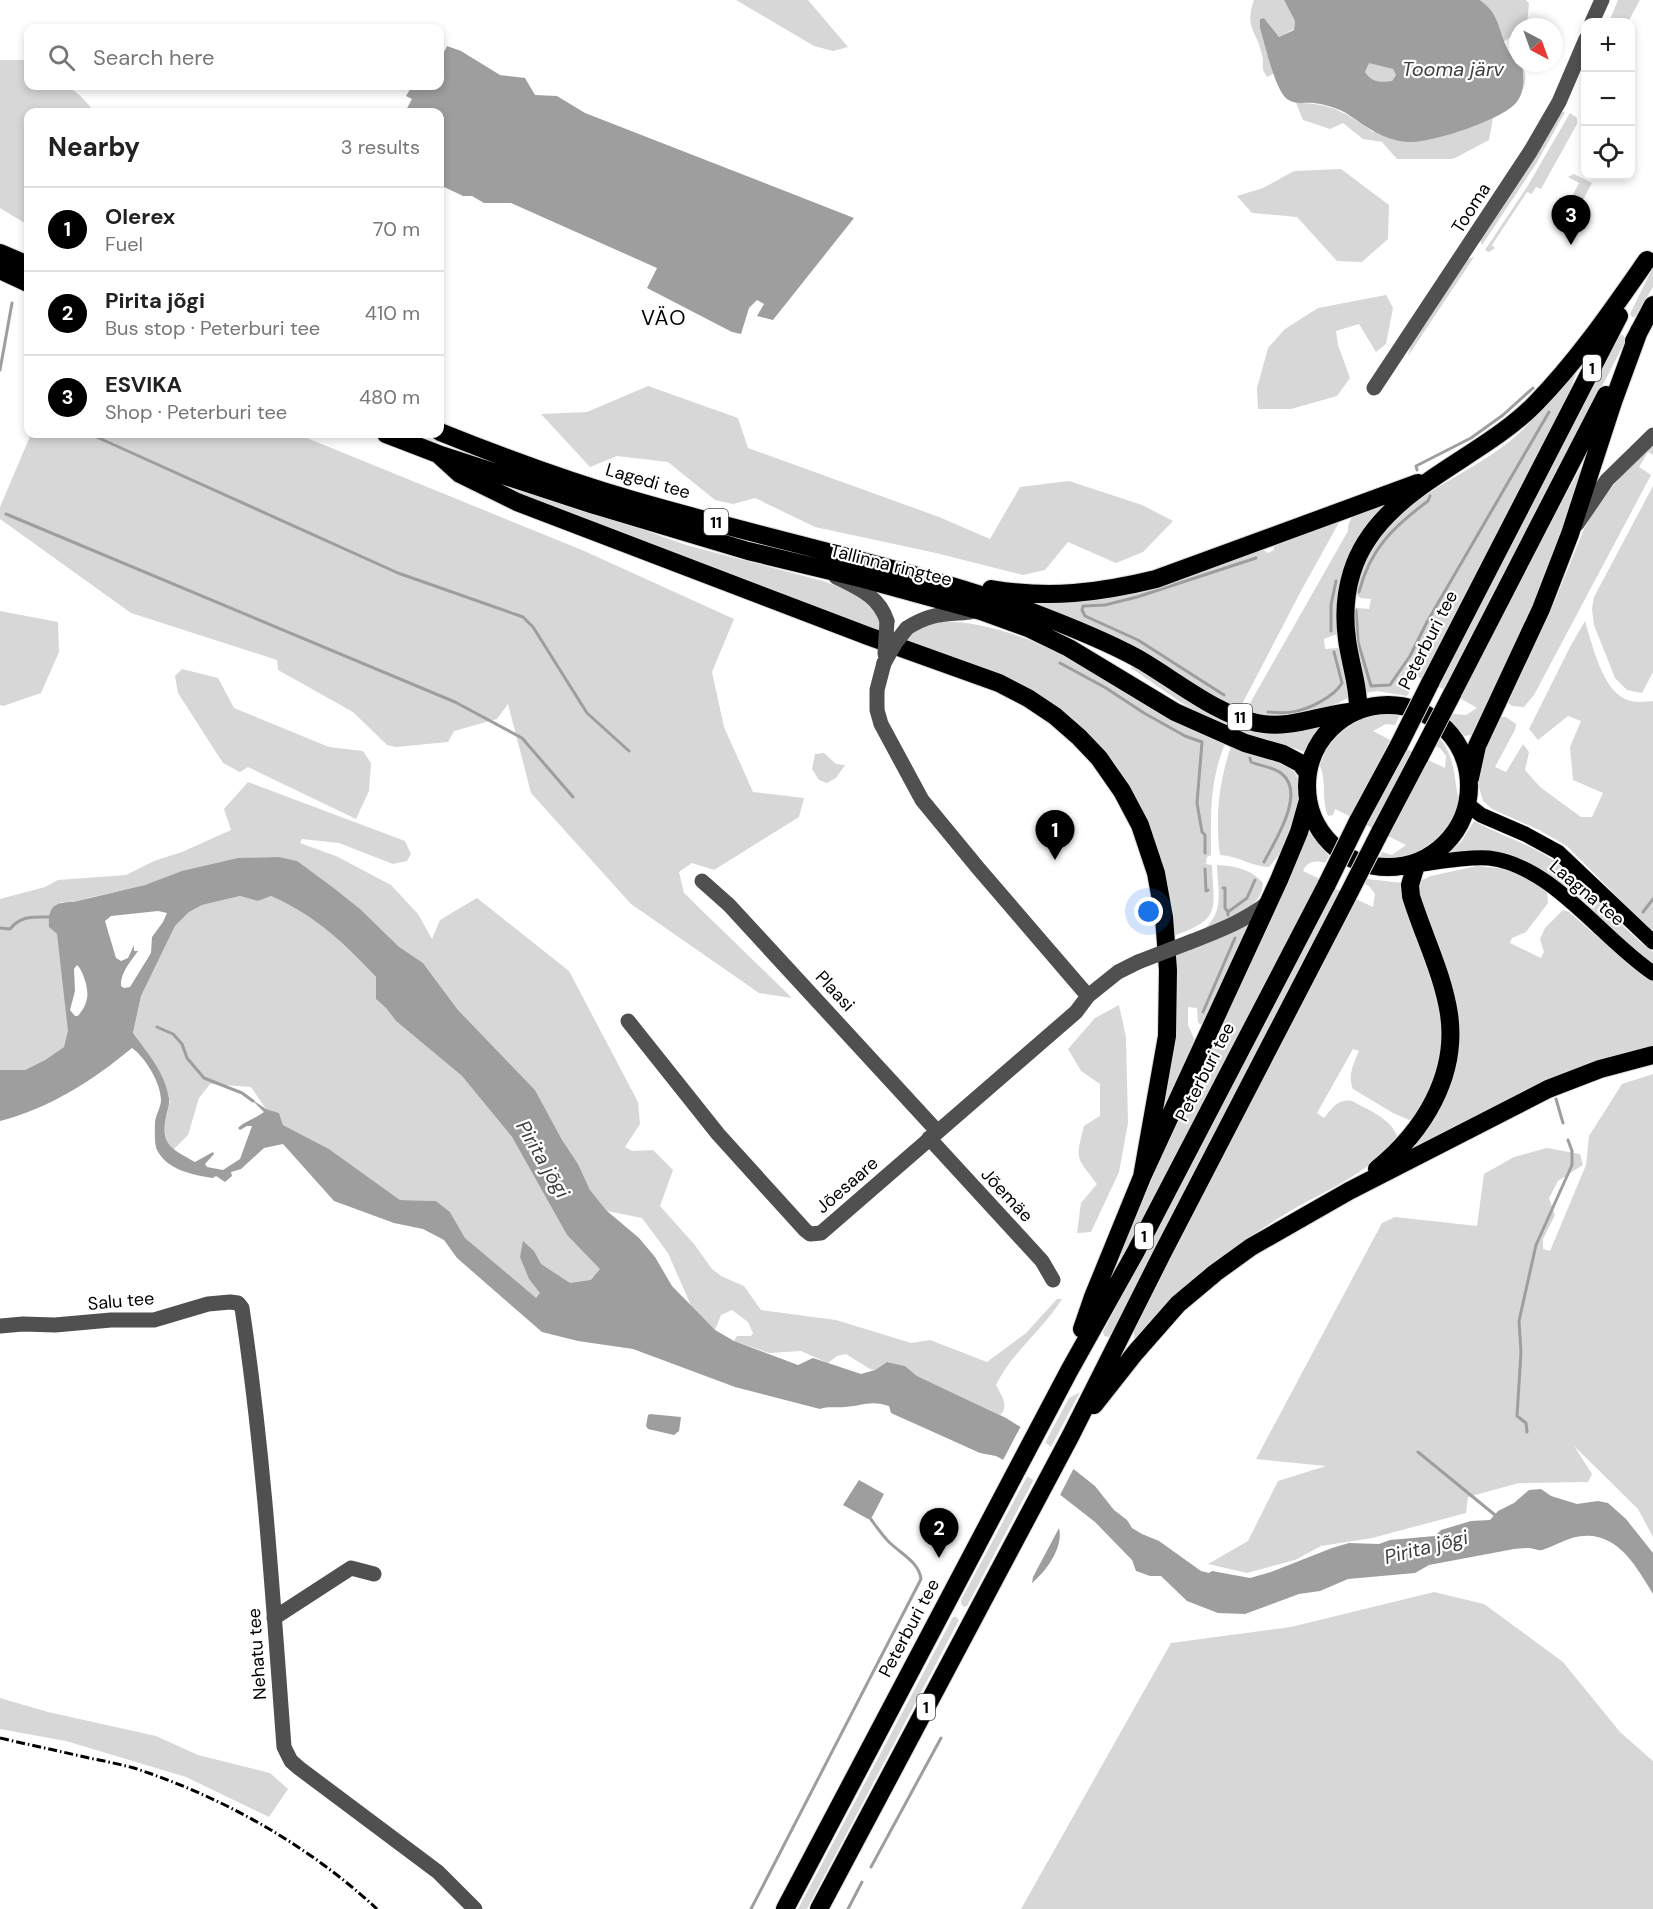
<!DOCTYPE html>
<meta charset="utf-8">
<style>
:root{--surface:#fff;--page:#f6f6f6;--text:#222;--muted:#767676;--line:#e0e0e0;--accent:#000}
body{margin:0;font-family:"DM Sans",sans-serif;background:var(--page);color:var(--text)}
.controls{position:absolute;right:18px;top:18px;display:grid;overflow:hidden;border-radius:12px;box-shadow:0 3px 9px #0003}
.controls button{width:54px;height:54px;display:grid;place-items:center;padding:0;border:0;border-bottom:2px solid var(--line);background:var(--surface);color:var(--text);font:30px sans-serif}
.compass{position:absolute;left:1509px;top:18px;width:54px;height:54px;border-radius:50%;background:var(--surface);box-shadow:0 3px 9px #0003;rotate:139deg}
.you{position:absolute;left:1149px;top:912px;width:21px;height:21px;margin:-15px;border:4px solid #fff;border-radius:50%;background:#1a73e8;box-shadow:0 0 0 9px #1a73e833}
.badge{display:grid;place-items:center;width:39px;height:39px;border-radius:50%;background:var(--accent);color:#fff;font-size:20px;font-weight:700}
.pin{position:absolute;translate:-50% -50px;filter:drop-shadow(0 2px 3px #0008)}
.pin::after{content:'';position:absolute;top:32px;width:21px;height:18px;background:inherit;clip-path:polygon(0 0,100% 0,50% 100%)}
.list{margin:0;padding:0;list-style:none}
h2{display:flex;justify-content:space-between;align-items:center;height:78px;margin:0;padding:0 24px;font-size:26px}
h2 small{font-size:20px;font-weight:400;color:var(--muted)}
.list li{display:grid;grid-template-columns:39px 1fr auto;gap:18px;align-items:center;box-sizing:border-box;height:84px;padding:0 24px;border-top:2px solid var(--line)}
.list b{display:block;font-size:22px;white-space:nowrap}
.list p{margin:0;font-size:20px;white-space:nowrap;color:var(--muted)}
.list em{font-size:20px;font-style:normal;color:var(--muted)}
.icon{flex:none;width:33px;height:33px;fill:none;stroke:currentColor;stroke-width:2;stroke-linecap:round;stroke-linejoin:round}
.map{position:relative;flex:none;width:1653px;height:1909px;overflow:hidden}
.search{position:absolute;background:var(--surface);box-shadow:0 3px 9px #0003;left:24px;top:24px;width:420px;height:66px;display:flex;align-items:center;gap:15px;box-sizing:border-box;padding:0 21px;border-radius:12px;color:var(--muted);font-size:22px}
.panel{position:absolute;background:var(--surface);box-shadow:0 3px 9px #0003;left:24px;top:108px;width:420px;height:330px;border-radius:12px}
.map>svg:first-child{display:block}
</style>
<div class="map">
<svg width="1653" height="1909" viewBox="0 0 1653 1909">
<rect width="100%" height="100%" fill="#fff"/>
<!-- green -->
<path fill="#d7d7d7" d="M736 0H808L848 47 833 51 814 46Z
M1254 0H1284L1295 21 1294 29 1279 37 1264 18 1260 19V28L1275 73 1267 77C1259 65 1265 66 1262 55 1257 30 1244 28 1254 0Z
M1480 0H1526L1529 3 1527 26 1518 27V32L1503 42 1493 14Z
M1618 0H1640L1628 22H1609Z
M0 60H28V86C68 86 69 81 95 112H28V225L0 208Z
M1518 61C1538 81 1514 109 1493 118L1489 140 1453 159H1397L1382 142 1363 139 1343 123 1330 129 1303 120 1296 103C1332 103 1344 112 1373 132Z
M1369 62 1393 69 1396 75 1392 81C1379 82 1373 83 1365 72Z
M1562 112H1565L1536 164 1482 245 1480 240Z
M1570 113 1577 118V124L1541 189 1536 187 1532 194 1527 192 1492 245 1495 248 1489 252 1485 250 1527 187Z
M1341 169 1389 205 1388 239 1362 262 1337 261 1297 217 1252 213 1237 196 1263 188 1294 171Z
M1574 174 1592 183 1578 209 1568 204 1579 183 1568 177Z
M1474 257 1408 356 1411 344 1468 259Z
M1653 267V287L1635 317H1632L1630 314Z
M1386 295 1393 308 1386 344 1376 352 1359 324 1336 331 1338 345 1350 378 1337 396 1291 409H1258L1257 388 1268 348 1285 329 1318 308Z
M1619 335H1623L1626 340 1445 690 1437 686Z
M1577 371 1569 393 1422 679 1405 670 1404 682 1410 691 1407 696 1377 691 1365 693 1357 658 1352 611 1357 608 1369 609 1371 599 1360 598 1353 591C1358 579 1361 564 1367 553 1400 495 1470 477 1517 435 1538 415 1558 392 1577 371Z
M648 386 738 418 748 448 939 517 990 539 1020 487 1069 481 1142 505 1173 521 1143 552 1116 563 1068 542 1045 570 1023 575 936 553 815 527 755 498 733 504 715 500 668 462 617 456 590 467 541 414 587 412Z
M31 434H297L582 550 734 619 712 672 724 727 753 792 804 798 799 817 714 870 692 863 679 872 684 893 792 998 759 993 631 904 531 793 508 704 497 719 454 731 448 742 396 747 387 745 353 712 278 670 277 660 131 613 0 519V507Z
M1653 445V455L1648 452 1639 467 1651 475 1534 695 1524 707 1512 706 1507 702 1554 603 1584 529 1598 504 1626 470Z
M1590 451 1536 603 1476 734 1464 736 1450 719 1453 714 1466 715 1477 708 1460 698 1547 528Z
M1653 486V672L1642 693 1627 690 1615 678 1594 625 1592 609 1594 597Z
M509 488 607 517 686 545 823 581 854 592 879 615 881 633 540 504Z
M1389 501 1337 610V634L1324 639 1325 649 1338 648 1342 652 1351 696C1332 708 1300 717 1278 718 1268 718 1256 714 1245 712L1348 531C1347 509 1373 507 1389 501Z
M1342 517 1301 591 1239 710 1013 598 1039 601 1262 549 1268 553 1274 550V545L1279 542Z
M0 611 58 622 59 652 41 693 3 706 0 705Z
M940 621C1000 622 1057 649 1108 680 1130 693 1151 710 1174 722 1190 730 1208 736 1225 744 1209 783 1211 814 1211 855L1207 857 1206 864 1212 865C1214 912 1221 919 1173 936L1133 796 998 674 904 640 913 629Z
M1585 621C1592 644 1602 688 1625 699 1634 703 1644 702 1653 701V931L1642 922 1567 846 1539 830 1492 809 1483 801 1478 784 1479 769 1495 721 1501 717H1506L1516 724 1515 730 1495 767 1506 772 1523 744 1529 752 1525 770 1540 787 1581 817H1592L1603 793 1573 780 1570 747 1581 721 1568 716 1538 740 1529 729 1570 647Z
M1132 664 1278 733 1308 729 1329 722 1312 743 1307 753C1284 744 1259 739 1236 730 1197 716 1165 691 1131 668Z
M182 669 218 678 234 708 329 747 363 751 371 763 369 791 356 819 248 767 240 772 223 763 178 693 175 676Z
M1384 714 1400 715 1395 725 1386 724 1373 731 1390 740 1351 817 1335 809 1333 815 1328 816C1321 799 1327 782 1320 766 1327 737 1356 716 1384 714Z
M1440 739C1459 762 1452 785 1462 810 1447 844 1416 867 1378 861L1382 852 1392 855 1406 845 1388 836 1428 760 1445 768 1446 756 1440 748 1435 746Z
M1231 746C1248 752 1279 758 1292 770 1316 792 1287 848 1269 867 1253 867 1239 856 1220 855 1215 817 1219 782 1231 746Z
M1405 748 1413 752 1373 828 1366 825Z
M824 753 836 764 845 765 836 778 827 783 819 780 812 769 815 754Z
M248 782 405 841 411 854 407 861 393 864 339 843 302 839 300 843 336 856 391 885 418 914 432 939 440 920 477 898 569 971 638 1102 640 1124 625 1147 632 1151 653 1150 673 1170 660 1206 694 1244 712 1269 721 1276 744 1286 761 1310 836 1320 911 1343 930 1340 987 1362 1026 1333 1057 1299H1062C1043 1330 1012 1352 996 1385 1001 1395 1010 1406 1000 1415L917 1376 905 1366 887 1362 875 1370 870 1369 846 1354 837 1356 828 1363 801 1351 769 1353 734 1341 737 1336H751L753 1333 748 1322 732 1310 721 1315 715 1330 692 1308 668 1253 642 1218 607 1211 590 1190 578 1164 562 1141 535 1090 458 1010 423 963 398 946 297 861C244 848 195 870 145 885 121 891 97 895 73 902H61L49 927 57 934 63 977 69 1031 64 1047 45 1060 25 1070H0V899L45 887 58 880 126 875 154 861 182 852 231 830 224 809Z
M1474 821C1503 837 1535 845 1561 866 1593 893 1619 926 1653 952V968L1546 874 1524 860 1506 853H1486L1443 858 1461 842Z
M1309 829 1329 856 1325 863C1316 860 1307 861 1303 871L1320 879 1129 1247 1121 1258H1118L1204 1059 1295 866Z
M1217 865C1235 866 1251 869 1263 883 1262 910 1223 923 1202 931 1225 912 1218 893 1217 865Z
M1477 866 1507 869 1524 875 1547 891 1548 903 1526 932 1512 938 1510 943 1541 958 1544 952 1540 939 1545 928 1563 910 1569 912 1622 958 1653 981V1049L1400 1158 1452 1072 1419 901V888L1422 880 1431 876Z
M1367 879 1403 883C1424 950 1462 1027 1428 1095 1422 1106 1421 1114 1409 1120L1393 1113 1353 1089C1347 1076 1354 1063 1359 1051L1353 1049 1317 1113 1324 1118C1332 1108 1338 1098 1352 1101 1366 1109 1391 1118 1397 1136 1379 1167 1328 1190 1297 1207 1277 1219 1258 1231 1239 1244 1199 1271 1167 1304 1134 1339V1328L1356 899 1373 907 1375 894 1369 886 1365 884Z
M1333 888 1341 891 1113 1332 1108 1337 1104 1336 1103 1332Z
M240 896 258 901 271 896C316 916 343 942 376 977L377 1000 386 1008 396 1021 462 1076 512 1137 567 1235 601 1269 559 1322 465 1238 450 1212 436 1201 400 1200 329 1149 283 1125 279 1113 266 1109 251 1087 210 1084 199 1098 188 1135 173 1150C159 1135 166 1119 170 1101L133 1034 141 996 175 926 189 912 202 905Z
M1248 923 1251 929 1205 1026 1198 1023 1197 1008 1188 1007V1025L1196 1043 1157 1132 1173 955Z
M1119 1005 1126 1037 1128 1123 1119 1172 1091 1232 1077 1233 1081 1203 1097 1184C1076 1156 1075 1161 1084 1126L1100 1116V1084L1081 1071 1068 1049 1095 1018Z
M1653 1074V1537L1638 1509 1574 1446 1592 1474 1588 1482 1519 1483 1468 1497 1466 1513 1372 1538 1321 1546 1295 1560 1247 1573 1208 1564 1248 1541 1278 1481 1326 1466 1256 1459 1382 1223 1395 1217 1477 1226 1484 1174 1514 1157 1547 1148 1580 1154 1583 1165 1558 1181 1549 1198 1555 1215 1543 1239V1249L1550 1251 1586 1165 1589 1136 1622 1084Z
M1080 1392 967 1606 964 1607 961 1604V1600L1069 1398Z
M1434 1592 1484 1604 1563 1662 1620 1732 1653 1761V1909H1021L1171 1643 1291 1627Z
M953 1617H956L959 1620 807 1909H798Z
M0 1698 48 1712 156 1736 198 1755 270 1773 288 1789 269 1817 186 1777 66 1741 0 1729Z"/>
<!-- water -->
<path fill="#9e9e9e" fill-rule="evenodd" d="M1284 0H1480C1485 4 1491 9 1494 15 1503 32 1504 55 1522 65 1524 79 1525 93 1515 104 1500 120 1432 143 1409 142 1392 142 1373 132 1359 122 1353 118 1347 113 1340 110 1333 107 1322 104 1314 103 1304 102 1295 105 1287 99 1275 90 1265 44 1260 28V19L1264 18 1279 37 1294 30 1295 21ZM1369 63 1393 69 1396 75 1392 81C1379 82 1373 83 1365 72Z
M447 46 461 51 500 75 525 78 535 95 557 96 585 113 854 218 773 320 757 316 764 304 757 300 749 308 741 334 732 332 647 288 657 268 511 203H484L472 196H463L440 185V112H405L412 99 406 96 412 86H440V60Z
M279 857 297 861 331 886 360 909 398 946 423 963 458 1010 535 1090 562 1140 578 1164 590 1190 607 1211 639 1238 655 1257 672 1286 715 1330 734 1341 798 1365 813 1358 861 1374 875 1370 887 1362 905 1366 917 1376 1006 1418 1019 1426 1095 1486 1114 1510 1127 1520 1132 1528 1142 1534 1159 1541 1201 1571 1209 1573 1212 1571 1250 1578 1271 1572 1332 1548 1349 1543 1379 1544 1390 1540 1435 1536 1441 1530 1471 1521 1490 1520 1498 1511 1514 1503 1529 1490 1541 1489 1551 1496 1577 1504 1598 1501 1608 1503 1626 1519 1653 1553V1594C1635 1564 1614 1526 1572 1538 1562 1541 1552 1547 1542 1550 1537 1551 1533 1548 1528 1548 1524 1548 1518 1549 1514 1549L1429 1565 1415 1573 1348 1579 1320 1591 1299 1594 1245 1614 1218 1613 1187 1601 1161 1576H1150L1136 1571 1132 1560 1095 1522 1054 1490 1028 1473 996 1456 980 1453 891 1413 889 1406C868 1400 864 1406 845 1407 836 1408 828 1406 820 1409L735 1387 633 1349 578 1341 542 1332 457 1258 444 1240 423 1229 394 1223 334 1201 283 1144 264 1148 241 1169 231 1172 232 1176 225 1182 216 1176 213 1178C193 1175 167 1170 157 1150 154 1144 155 1129 155 1122 156 1114 161 1107 161 1100 161 1083 145 1057 132 1048 92 1081 50 1108 0 1121V1070H25L45 1060 64 1047 68 1031 57 934 49 927C48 907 54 902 73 902L145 885 182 871 238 858ZM240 896 258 901 271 896C316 916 343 942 376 977V999L386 1008 396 1021 462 1076 512 1137 567 1235 600 1269 591 1280 570 1283 541 1264 534 1251 523 1241 520 1257 529 1279 540 1293 536 1298 465 1238 450 1212 436 1201 400 1200 329 1149 283 1125 279 1113 266 1109 251 1099 264 1112C255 1119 245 1121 238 1128L240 1130 247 1126H252L240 1159 223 1170 207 1167 205 1164 214 1154 213 1152 195 1162C173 1149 160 1146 166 1117 167 1111 170 1104 169 1099 165 1072 148 1054 133 1033L141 996 175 926 189 912 202 905ZM158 911 167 913 163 922 152 937 151 953 130 987 124 988 121 986C120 973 131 961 138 951H134V945L128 958 121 961 116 958 105 921 111 916ZM77 965C83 970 89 990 87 998 86 1005 82 1011 78 1016H75L70 1010 75 991 74 969Z
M650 1414 681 1417 679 1431 674 1435 648 1429 646 1426 648 1415Z
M859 1480 884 1494 872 1517 868 1519 843 1505Z
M1059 1528C1064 1547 1046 1572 1032 1583L1033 1577Z"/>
<!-- pier -->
<path fill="#fff" d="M1022 1424 1075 1466 1059 1497 1027 1476 1002 1462Z"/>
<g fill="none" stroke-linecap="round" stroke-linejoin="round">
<!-- stream -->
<path stroke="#9e9e9e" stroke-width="3" d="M0 370 12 303
M90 434 398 573 523 617 533 627 587 713 629 751
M1417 470 1416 466 1471 438 1503 415 1533 388
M6 514 455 702 522 738 573 797
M1359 592C1370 549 1393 527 1428 501L1430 496
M1356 610 1358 642 1371 686 1390 685 1410 656 1427 622 1549 412
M1331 631V605L1336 581
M1060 663 1106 688 1144 713 1185 736 1202 742 1197 803 1202 832 1205 835V853
M1224 695 1138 640 1085 616 1082 610 1083 606 1105 605 1137 597 1256 558
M1268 712C1276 712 1285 714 1293 712 1309 709 1334 697 1342 683L1334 652
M1250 758 1251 762C1260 766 1274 767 1282 774 1306 793 1275 841 1264 862
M1205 869 1206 891 1208 890
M1223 888H1225V908L1228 912V915
M1228 912 1247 898 1255 880
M1643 912 1653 899
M0 928 10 929C21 915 34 917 51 917
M1203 1012 1235 938
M157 1027 173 1034 182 1044 187 1058 204 1078 242 1093 253 1101
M1556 1099 1563 1123
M1527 1432 1526 1423 1517 1416 1521 1352 1519 1321 1536 1245 1572 1165V1151L1568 1140
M1418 1452 1495 1515
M871 1867 941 1738
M751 1909 921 1579C919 1562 900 1553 889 1542 882 1535 876 1526 870 1518
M848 1909 862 1882"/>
<defs>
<path id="major" d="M1467 804 1481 815 1525 834 1558 852 1653 942
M1416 865C1438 862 1468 856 1489 858 1552 865 1602 939 1653 973"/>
<path id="highway" d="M0 253 28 265
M0 270 28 283
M1634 341 1653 305
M440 432C502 457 564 480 629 499 762 538 898 565 1029 611 1066 625 1102 639 1137 658 1174 679 1215 714 1257 723 1292 730 1323 713 1358 711
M386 434 438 454 594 505 748 551 864 579 981 611 1028 628 1069 648 1175 712 1245 743 1283 754 1300 763 1308 773
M438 454 460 474 517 502 868 636 999 683 1028 698 1055 716 1079 737 1099 758 1122 791 1140 825 1156 873 1164 917 1168 970 1167 1036 1142 1177
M991 589C1049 599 1099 593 1156 579L1418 483
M1430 683 1619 316
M1452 694 1606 395
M1307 786a81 81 0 1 1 162 0a81 81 0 1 1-162 0Z
M1358 711C1359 686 1350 664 1347 639 1344 617 1345 594 1352 572 1377 490 1480 461 1536 403 1578 360 1612 310 1647 260
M1470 778 1477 746 1541 609 1570 534 1613 402 1639 331
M1358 821 1399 745
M1380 832 1420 756
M1377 1169C1423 1132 1458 1076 1449 1014 1443 974 1423 935 1411 896L1410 885 1416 865
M1082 1329 1093 1297 1142 1177 1279 880 1299 832 1308 800
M1094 1405 1135 1353 1178 1304 1215 1273 1251 1247 1349 1191 1548 1089 1600 1069 1653 1055
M785 1909 1069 1371 1135 1253 1327 884
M819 1909 1071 1435 1162 1254 1348 895"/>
</defs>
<!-- major casing -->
<use href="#major" stroke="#dbdbdb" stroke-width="16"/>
<!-- highway casing -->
<use href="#highway" stroke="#dbdbdb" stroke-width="20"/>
<!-- minor -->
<path stroke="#505050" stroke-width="15" d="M1592 22 1602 0
M1374 388 1530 152 1559 102 1586 39
M1577 524 1607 480 1653 435
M836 577C858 588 879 596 887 621
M907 628C932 612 944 615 970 612
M884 663 877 690V710L881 724 922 800 978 868 1088 996
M702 881 729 905 937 1131
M1190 942C1218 931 1245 921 1269 902
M628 1021 718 1134 805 1230 810 1234 821 1233 1076 1012 1088 996 1118 972 1138 962
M929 1138 1042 1261 1053 1280
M0 1326 23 1324 55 1325 111 1320H154L208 1304 230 1302 238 1303 242 1308C264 1454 273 1600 284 1747L291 1761 299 1768 438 1872 475 1909
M274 1618 351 1568 374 1574"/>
<!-- major -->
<use href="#major" stroke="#000" stroke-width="15"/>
<!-- highway -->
<use href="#highway" stroke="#000" stroke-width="18"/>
<!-- rail -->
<path stroke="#000" stroke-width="3" stroke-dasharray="9 3 1.5 3" stroke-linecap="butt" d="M0 1738C30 1745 59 1751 89 1758 104 1761 119 1764 134 1768 223 1797 308 1845 377 1909"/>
<defs>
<path id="highway-bridge" d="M1399 745 1430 683
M1420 756 1452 694
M1327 884 1358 821
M1348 895 1380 832"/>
</defs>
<!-- highway-bridge casing -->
<use href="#highway-bridge" stroke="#dbdbdb" stroke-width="20" stroke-linecap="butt"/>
<!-- minor-bridge -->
<path stroke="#505050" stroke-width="15" d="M885 654 887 621
M884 663 896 642 907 628
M1138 962 1190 942"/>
<!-- highway-bridge -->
<use href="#highway-bridge" stroke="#000" stroke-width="18"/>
</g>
<g text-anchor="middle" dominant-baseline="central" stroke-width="4.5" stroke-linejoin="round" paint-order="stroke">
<!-- shield labels -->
<g fill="#fff" stroke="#4c4c4c" stroke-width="1.5">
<rect x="1583" y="355" width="18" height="26" rx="4.5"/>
<rect x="704" y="509" width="24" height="26" rx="4.5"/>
<rect x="1228" y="704" width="24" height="26" rx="4.5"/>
<rect x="1135" y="1223" width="18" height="26" rx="4.5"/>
<rect x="917" y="1694" width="18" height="26" rx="4.5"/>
</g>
<g font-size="16" font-weight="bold" fill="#000">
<text x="1592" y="368">1</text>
<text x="716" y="522">11</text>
<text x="1240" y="717">11</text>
<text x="1144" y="1236">1</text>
<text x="926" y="1707">1</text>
</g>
<!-- street labels -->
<g font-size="18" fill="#000" stroke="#fff">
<text transform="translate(1471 208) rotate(-57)">Tooma</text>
<text transform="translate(648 481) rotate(16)">Lagedi tee</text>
<text transform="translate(891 565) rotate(14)">Tallinna ringtee</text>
<text transform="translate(1428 640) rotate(-63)">Peterburi tee</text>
<text transform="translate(1587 893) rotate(40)">Laagna tee</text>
<text transform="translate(835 991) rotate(47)">Plaasi</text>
<text transform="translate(1205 1072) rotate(-63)">Peterburi tee</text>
<text transform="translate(847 1185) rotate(-41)">Jõesaare</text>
<text transform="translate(1007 1195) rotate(47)">Jõemäe</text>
<text transform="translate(121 1301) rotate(-5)">Salu tee</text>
<text transform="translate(909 1628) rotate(-62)">Peterburi tee</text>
<text transform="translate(257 1654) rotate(-94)">Nehatu tee</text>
</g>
<!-- water labels -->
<g font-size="20" font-style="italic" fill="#3f3f3f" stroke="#fff">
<text x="1453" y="69">Tooma järv</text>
<text transform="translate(543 1159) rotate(60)">Pirita jõgi</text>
<text transform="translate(1426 1547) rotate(-14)">Pirita jõgi</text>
</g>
<!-- quarter labels -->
<g font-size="21" letter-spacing="1.5" fill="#000" stroke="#fff">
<text x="664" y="318">VÄO</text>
</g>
</g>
</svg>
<div class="controls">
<button>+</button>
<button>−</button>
<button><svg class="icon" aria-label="locate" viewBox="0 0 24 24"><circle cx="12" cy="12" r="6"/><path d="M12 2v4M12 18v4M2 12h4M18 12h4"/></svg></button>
</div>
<svg class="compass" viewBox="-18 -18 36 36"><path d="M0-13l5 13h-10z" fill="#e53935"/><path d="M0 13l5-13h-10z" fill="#767676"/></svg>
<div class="you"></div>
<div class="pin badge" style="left:1055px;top:860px">1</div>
<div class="pin badge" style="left:939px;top:1558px">2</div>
<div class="pin badge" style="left:1571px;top:245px">3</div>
<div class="search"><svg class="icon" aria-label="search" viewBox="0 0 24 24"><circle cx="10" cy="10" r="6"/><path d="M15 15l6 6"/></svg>Search here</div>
<section class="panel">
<h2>Nearby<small>3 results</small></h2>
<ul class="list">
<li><span class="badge">1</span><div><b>Olerex</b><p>Fuel</p></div><em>70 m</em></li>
<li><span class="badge">2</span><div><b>Pirita jõgi</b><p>Bus stop · Peterburi tee</p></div><em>410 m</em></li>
<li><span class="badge">3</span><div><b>ESVIKA</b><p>Shop · Peterburi tee</p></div><em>480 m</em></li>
</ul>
</section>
</div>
